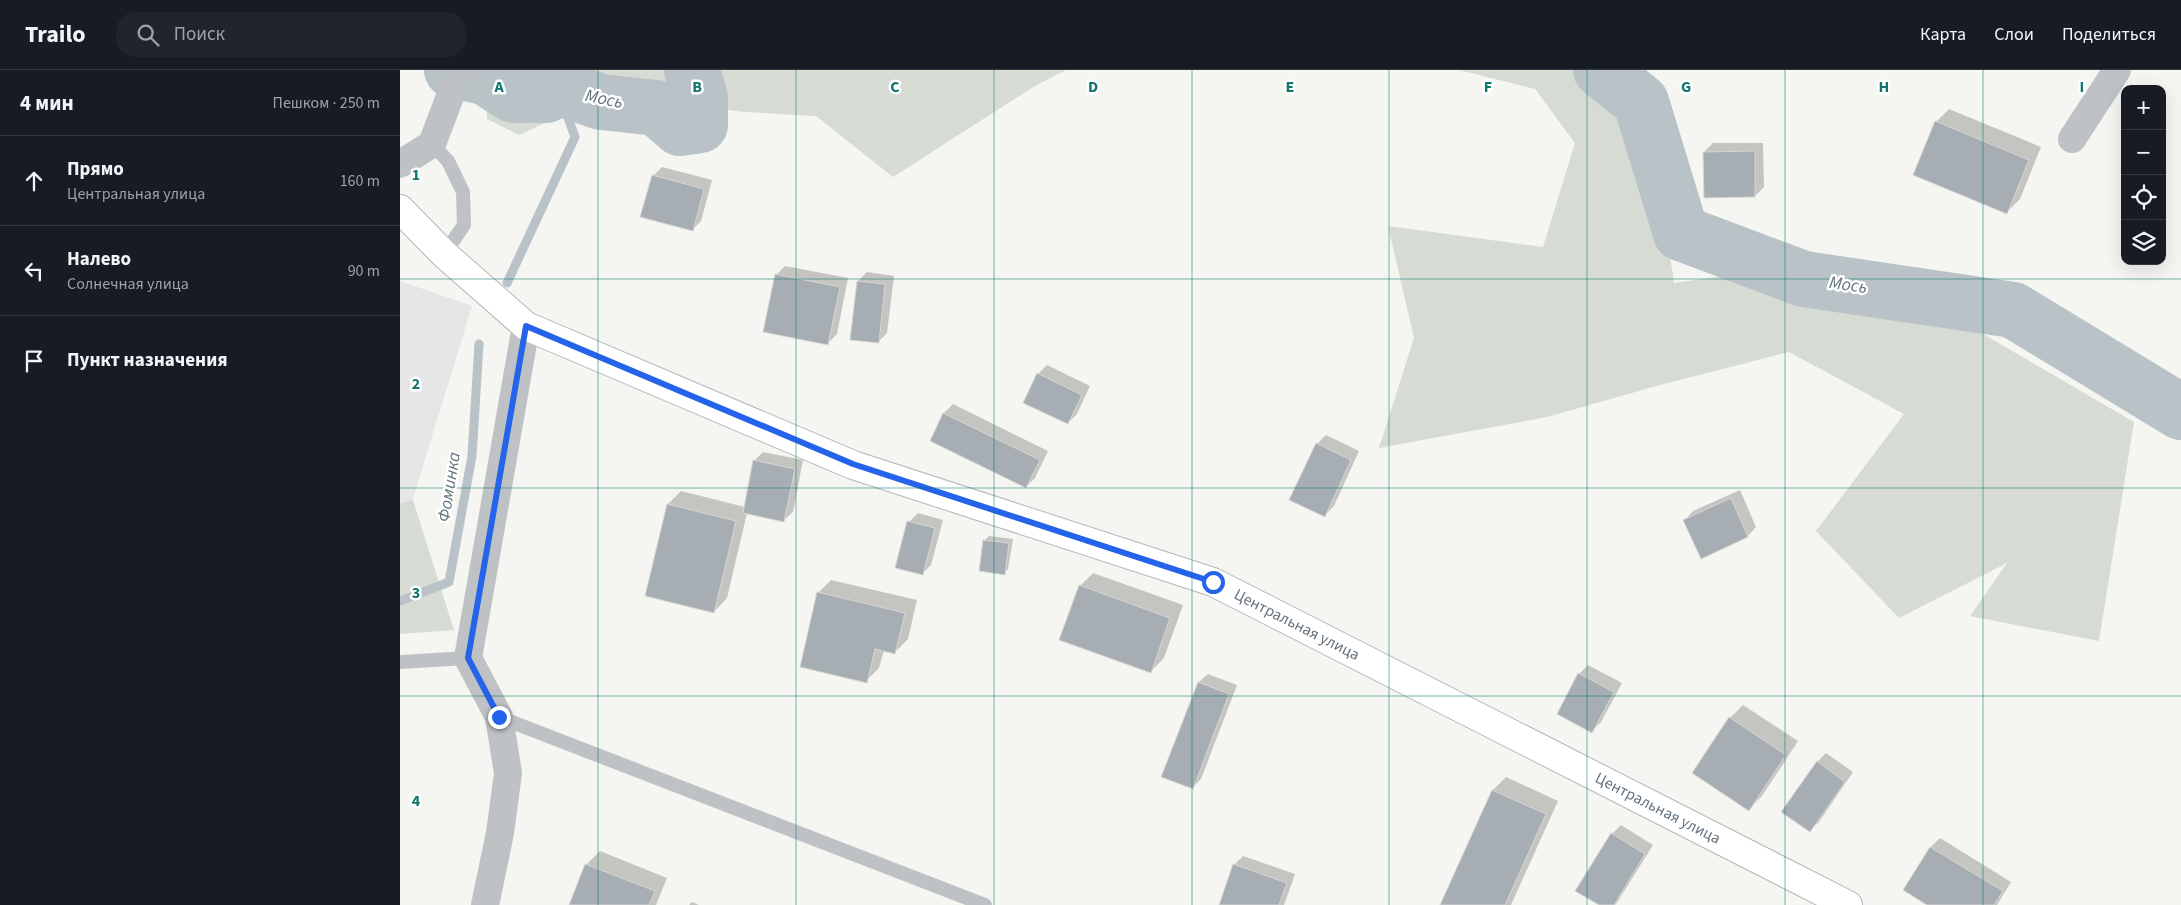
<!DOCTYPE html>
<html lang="ru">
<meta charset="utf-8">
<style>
:root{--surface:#171b24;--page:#20242c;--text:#f1f3f6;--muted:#9ea1a6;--line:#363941}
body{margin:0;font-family:"Source Sans 3",sans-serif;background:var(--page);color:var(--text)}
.controls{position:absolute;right:15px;top:15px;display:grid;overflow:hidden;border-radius:10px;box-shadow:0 5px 20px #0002}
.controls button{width:45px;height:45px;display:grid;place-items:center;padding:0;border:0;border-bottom:1px solid var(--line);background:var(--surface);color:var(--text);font:25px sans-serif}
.stop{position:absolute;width:15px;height:15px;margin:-11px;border:4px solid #2563eb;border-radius:50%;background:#fff}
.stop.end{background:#2563eb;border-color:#fff;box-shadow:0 1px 5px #0008}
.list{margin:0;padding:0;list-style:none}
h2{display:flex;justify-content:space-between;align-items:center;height:65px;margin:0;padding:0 20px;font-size:21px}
h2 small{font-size:16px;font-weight:400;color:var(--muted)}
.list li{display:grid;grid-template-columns:32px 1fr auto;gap:15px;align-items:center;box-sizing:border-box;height:90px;padding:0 20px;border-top:1px solid var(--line)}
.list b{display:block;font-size:19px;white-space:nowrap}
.list p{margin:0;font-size:16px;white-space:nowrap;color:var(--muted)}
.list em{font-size:16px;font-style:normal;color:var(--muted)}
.icon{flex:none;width:28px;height:28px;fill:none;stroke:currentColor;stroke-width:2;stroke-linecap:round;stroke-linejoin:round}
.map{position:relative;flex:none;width:1781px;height:835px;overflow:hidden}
header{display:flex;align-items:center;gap:30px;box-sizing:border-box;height:70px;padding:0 25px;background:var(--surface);border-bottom:1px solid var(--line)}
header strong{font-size:24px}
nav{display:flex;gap:28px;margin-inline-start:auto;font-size:18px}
.search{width:350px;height:45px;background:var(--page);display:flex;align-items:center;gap:12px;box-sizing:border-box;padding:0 18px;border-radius:20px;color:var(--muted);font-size:19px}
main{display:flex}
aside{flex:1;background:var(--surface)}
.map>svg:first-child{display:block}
</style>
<header>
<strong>Trailo</strong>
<div class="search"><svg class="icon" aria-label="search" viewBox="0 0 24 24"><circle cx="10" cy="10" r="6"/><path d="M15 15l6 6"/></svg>Поиск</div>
<nav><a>Карта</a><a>Слои</a><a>Поделиться</a></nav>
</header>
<main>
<aside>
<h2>4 мин<small>Пешком · 250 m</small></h2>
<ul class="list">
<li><svg class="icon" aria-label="ahead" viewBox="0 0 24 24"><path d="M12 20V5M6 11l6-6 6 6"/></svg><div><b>Прямо</b><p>Центральная улица</p></div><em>160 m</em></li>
<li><svg class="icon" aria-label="left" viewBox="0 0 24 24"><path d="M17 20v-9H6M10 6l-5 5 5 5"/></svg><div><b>Налево</b><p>Солнечная улица</p></div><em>90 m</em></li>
<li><svg class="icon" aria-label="arrive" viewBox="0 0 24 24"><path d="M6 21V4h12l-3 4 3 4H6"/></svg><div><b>Пункт назначения</b></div></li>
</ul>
</aside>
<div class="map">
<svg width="1781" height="835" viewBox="0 0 1781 835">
<rect width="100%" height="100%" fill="#f5f5f1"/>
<!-- built -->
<path fill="#e5e6e5" d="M0 211 72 236 0 471Z"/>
<!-- green -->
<path fill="#d6dbd3" d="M91 0H666L633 17 493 107 416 46 346 42 200 27 119 65 87 49 85 7Z
M1059 0H1219L1254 75 1274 213 1453 188 1734 352 1699 571 1570 546 1607 493 1499 548 1416 461 1504 344 1389 282 1260 315 1147 347 979 378 1014 268 988 156 1143 177 1175 73 1135 19Z
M13 430 54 560 0 564V433Z"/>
<!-- shadow -->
<path fill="#0003" d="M1549 39 1641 77 1620 129 1607 142 1536 52Z
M1313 73H1363L1364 117 1355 126 1304 82Z
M262 97 312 110 301 151 292 160 253 106Z
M385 196 448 208 437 264 428 273 376 205Z
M467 202 494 206 487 263 478 272 458 211Z
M647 295 690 316 677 344 668 353 638 304Z
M553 334 648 381 635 408 626 417 531 370 544 343Z
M926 365 959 381 934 436 925 445 917 374Z
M363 382 403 390 393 442 384 450 347 443 327 528 314 542 268 434 281 421 345 437 354 391Z
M1340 420 1356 457 1348 466 1285 450 1293 441Z
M518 443 543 450 531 495 522 504 509 452Z
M589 466 613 469 608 499 604 503 585 470Z
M693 503 783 535 764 588 750 602 680 516Z
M431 510 517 530 508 569 495 582 484 580 479 598 466 611 418 523Z
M1188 595 1222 613 1201 652 1192 661 1179 604Z
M808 604 837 615 801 709 792 718 799 612Z
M1343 635 1398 671 1362 726 1349 739 1330 648Z
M1426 683 1453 702 1419 752 1410 760 1417 692Z
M1106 707 1158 731 1111 835H1041L1093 720Z
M1221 755 1253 775 1218 831 1215 835H1201L1212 764Z
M1540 768 1611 812 1597 835H1530L1505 820 1531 777Z
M200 781 267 808 256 835H171L187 794Z
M843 786 895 804 884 835H820L834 795Z
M292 832 299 835H289Z"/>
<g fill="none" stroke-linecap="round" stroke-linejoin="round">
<!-- stream -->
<path stroke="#b8c2c7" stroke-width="9" d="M107 213 175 67 157 17
M0 531 49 512 72 386 79 274"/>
<!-- river -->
<path stroke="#b8c2c7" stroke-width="56" d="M52 0 85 7 113 25H146L157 17 201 32 257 38 280 58 300 55V28L292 0
M1201 0 1241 32 1281 163 1404 209 1613 240 1781 342"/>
</g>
<!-- building -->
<path fill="#a7aeb3" stroke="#d6d6d4" d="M1535 51 1629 90 1607 144 1513 105Z
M1355 81V127L1304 128 1303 82Z
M252 105 304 119 293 161 240 147Z
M375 204 440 217 428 275 363 262Z
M457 211 485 214 479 273 450 270Z
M637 303 682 325 668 354 623 333Z
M543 343 640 390 626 418 530 371Z
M916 373 951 390 925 447 889 430Z
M353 390 395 399 384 452 343 443Z
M1331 428 1348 467 1301 489 1283 450Z
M267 434 336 451 314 543 245 526Z
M507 451 535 458 523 505 495 498Z
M583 470 609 473 605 505 579 501Z
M679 515 770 548 751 603 659 570Z
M417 522 505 543 495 584 475 579 467 613 400 597Z
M1178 603 1214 622 1192 663 1157 644Z
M798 612 829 624 793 719 761 707Z
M1329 647 1386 685 1349 741 1292 703Z
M1417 691 1445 712 1410 762 1381 742Z
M1092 720 1146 744 1105 835H1040Z
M1211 763 1245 784 1214 835H1199L1175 821Z
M1530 777 1603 821 1594 835H1527L1503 820Z
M185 794 255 821 249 835H169Z
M833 794 887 813 879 835H819Z"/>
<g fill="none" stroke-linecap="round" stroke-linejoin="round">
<defs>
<g id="secondary">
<path id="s1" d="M0 139 44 184 126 256 453 395 813 512 1448 835"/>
</g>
</defs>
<!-- secondary casing -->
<use href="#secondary" stroke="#b3b7bb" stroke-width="30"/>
<!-- lane -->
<path stroke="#bec2c5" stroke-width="14" d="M32 74 48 91 63 122 64 155 44 184
M0 592 68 588
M99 647 585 835"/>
<!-- street -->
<path stroke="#bec2c5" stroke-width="28" d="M1672 69 1717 0
M0 94 32 74 60 0
M85 835 100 763 108 703 99 647 68 588 126 256"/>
<!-- secondary -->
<use href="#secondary" stroke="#fff" stroke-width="28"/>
</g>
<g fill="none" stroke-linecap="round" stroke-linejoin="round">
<!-- route -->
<path stroke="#2563eb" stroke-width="6" d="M99 647 68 588 126 256 453 394 813 512"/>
</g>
<!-- grid -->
<path fill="none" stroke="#0f766e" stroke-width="1" stroke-opacity="0.55" d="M198 0V835M396 0V835M594 0V835M792 0V835M989 0V835M1187 0V835M1385 0V835M1583 0V835M0 209H1781M0 418H1781M0 626H1781"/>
<g text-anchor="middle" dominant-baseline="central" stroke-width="5" stroke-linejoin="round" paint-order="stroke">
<!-- street labels -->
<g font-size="16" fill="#667480" stroke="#fff">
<text stroke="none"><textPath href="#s1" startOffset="1000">Центральная улица</textPath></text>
<text stroke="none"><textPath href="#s1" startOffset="1405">Центральная улица</textPath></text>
</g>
<!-- water labels -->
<g font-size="18" font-style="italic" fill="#62757d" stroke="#fff">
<text transform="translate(204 29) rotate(12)">Мось</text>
<text transform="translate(1448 215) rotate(8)">Мось</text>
<text transform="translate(49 417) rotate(-81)">Фоминка</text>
</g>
</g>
<g font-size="16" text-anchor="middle" font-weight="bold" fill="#0f766e" stroke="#fff" stroke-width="5" stroke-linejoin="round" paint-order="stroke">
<text x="99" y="22">A</text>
<text x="297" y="22">B</text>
<text x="495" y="22">C</text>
<text x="693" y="22">D</text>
<text x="890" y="22">E</text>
<text x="1088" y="22">F</text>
<text x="1286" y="22">G</text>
<text x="1484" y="22">H</text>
<text x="1682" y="22">I</text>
<text x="16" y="110">1</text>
<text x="16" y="319">2</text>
<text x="16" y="528">3</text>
<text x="16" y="736">4</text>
</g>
</svg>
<div class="controls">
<button>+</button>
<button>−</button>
<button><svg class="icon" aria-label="locate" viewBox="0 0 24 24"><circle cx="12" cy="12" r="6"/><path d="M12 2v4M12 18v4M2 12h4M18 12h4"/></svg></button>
<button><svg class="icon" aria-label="layers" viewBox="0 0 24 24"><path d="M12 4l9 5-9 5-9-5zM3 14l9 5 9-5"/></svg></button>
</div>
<div class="stop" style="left:813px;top:512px"></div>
<div class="stop end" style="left:99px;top:647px"></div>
</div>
</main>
